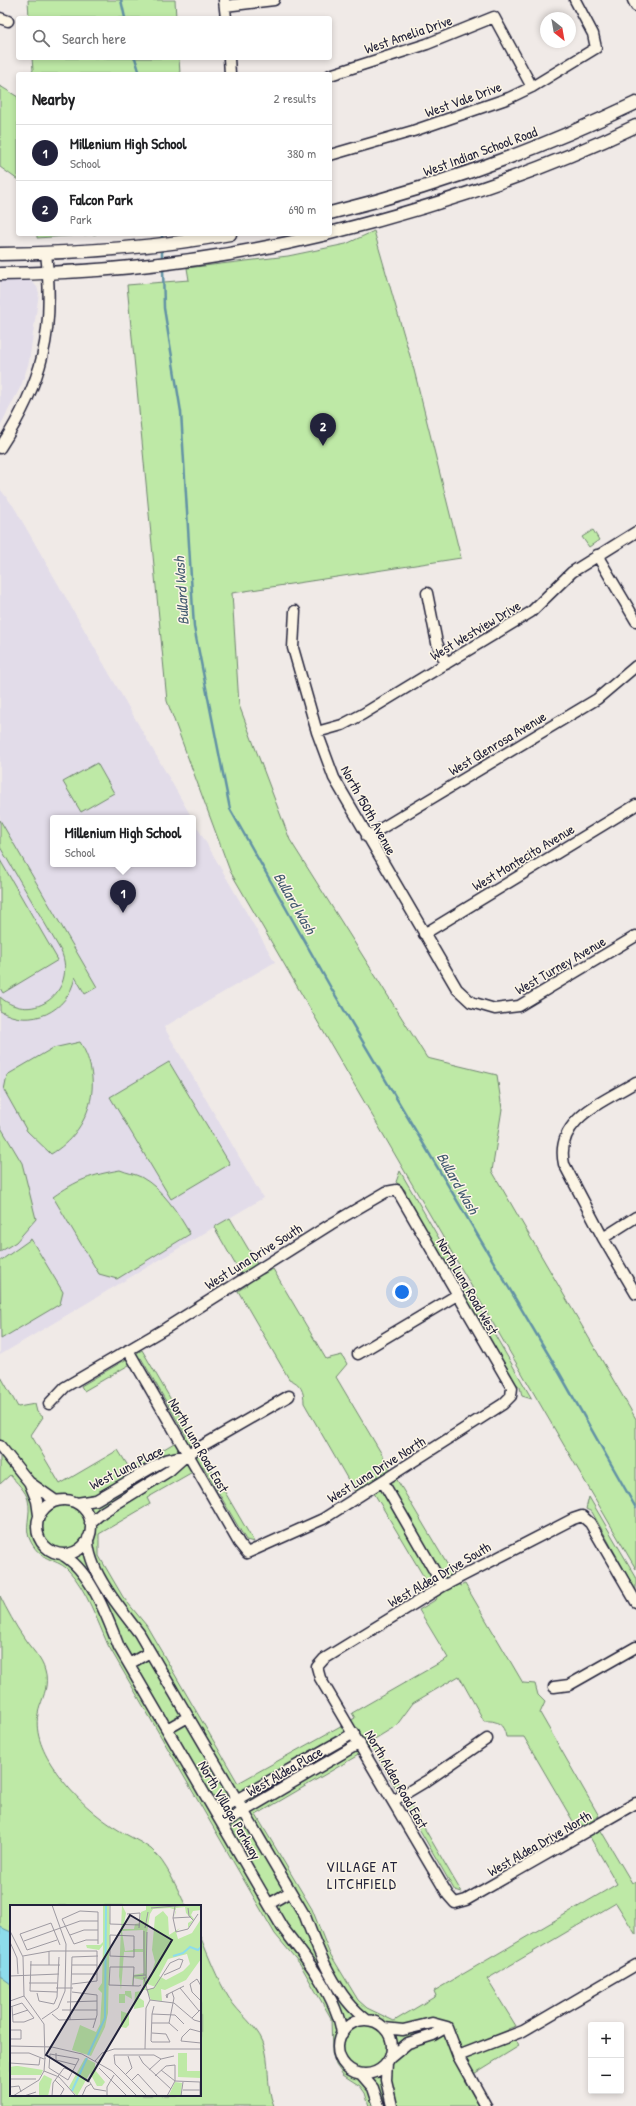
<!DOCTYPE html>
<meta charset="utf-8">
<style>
:root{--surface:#fff;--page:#f6f6f6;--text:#202124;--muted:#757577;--line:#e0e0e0;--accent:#22223b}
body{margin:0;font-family:"Patrick Hand",sans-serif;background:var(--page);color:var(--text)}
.controls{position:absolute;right:12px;bottom:12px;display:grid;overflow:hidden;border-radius:4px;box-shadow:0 2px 6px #0003}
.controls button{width:36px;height:36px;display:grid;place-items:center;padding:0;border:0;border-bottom:1px solid var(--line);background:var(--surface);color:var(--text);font:20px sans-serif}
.compass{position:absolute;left:540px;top:12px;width:36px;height:36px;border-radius:50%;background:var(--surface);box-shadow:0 2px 6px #0003;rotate:149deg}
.you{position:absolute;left:402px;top:1292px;width:14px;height:14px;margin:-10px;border:3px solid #fff;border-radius:50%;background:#1a73e8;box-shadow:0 0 0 6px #1a73e833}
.badge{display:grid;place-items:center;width:26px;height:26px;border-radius:50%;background:var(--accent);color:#fff;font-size:13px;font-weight:700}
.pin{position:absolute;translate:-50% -33px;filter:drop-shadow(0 1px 2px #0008)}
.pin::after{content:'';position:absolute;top:21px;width:14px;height:12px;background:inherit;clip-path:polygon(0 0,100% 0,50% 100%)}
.popup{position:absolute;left:50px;top:815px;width:146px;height:52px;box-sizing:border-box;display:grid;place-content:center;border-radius:4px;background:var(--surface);filter:drop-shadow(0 1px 3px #0005);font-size:13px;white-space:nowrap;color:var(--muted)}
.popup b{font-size:15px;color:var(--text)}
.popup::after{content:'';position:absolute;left:50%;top:100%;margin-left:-8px;border:8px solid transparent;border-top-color:var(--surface)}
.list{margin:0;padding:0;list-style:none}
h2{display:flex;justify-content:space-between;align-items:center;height:52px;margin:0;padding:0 16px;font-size:17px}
h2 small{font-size:13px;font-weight:400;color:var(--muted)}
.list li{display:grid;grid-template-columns:26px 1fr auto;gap:12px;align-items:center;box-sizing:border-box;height:56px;padding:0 16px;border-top:1px solid var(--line)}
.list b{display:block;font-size:15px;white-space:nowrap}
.list p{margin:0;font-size:13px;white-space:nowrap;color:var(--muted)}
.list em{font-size:13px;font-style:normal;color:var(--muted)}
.icon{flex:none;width:22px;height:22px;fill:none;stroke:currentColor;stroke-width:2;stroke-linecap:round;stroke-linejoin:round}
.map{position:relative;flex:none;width:636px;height:2106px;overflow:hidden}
.search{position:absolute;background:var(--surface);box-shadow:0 2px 6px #0003;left:16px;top:16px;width:316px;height:44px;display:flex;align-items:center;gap:10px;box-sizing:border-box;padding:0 14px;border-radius:4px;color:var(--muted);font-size:15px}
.panel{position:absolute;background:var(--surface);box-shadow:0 2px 6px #0003;left:16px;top:72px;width:316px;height:164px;border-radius:4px}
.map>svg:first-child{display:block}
</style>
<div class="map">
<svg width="636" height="2106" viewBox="0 0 636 2106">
<rect width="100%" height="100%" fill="#f0eae7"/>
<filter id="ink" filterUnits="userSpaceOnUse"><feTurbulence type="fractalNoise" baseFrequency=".025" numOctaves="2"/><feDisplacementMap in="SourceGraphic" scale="8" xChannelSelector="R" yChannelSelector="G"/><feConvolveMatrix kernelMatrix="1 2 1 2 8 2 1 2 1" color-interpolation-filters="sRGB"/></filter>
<g filter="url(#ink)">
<!-- built -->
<path fill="#e2dce9" d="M29 279 37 287 39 293 29 362 21 386 0 426V280Z
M0 489 14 507 192 818H53V864H193V820L275 962 164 1027 263 1198 0 1355Z"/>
<!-- green -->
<path fill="#bee9a6" stroke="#708670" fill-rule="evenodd" d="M28 0H175L176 18H29Z
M32 58H179L180 74H31L33 70Z
M0 86 18 97V180L0 167Z
M374 231 414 370 461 558 232 593 239 705 290 840 427 1058 497 1075 502 1109 492 1171 636 1419V1569L230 871 167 701 127 285 189 280 187 268 288 256 346 244Z
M37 234H96L37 238Z
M593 530 599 540 589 547 582 537Z
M97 763 114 793 81 812 63 782Z
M0 820 97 987 85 994 75 977C68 1012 31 1029 0 1011V997C33 1026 78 991 61 951L0 847Z
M0 860 58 960 3 993 0 988Z
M80 1042C105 1082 90 1131 51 1154L27 1131 4 1090 7 1075 53 1048Z
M169 1062 230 1164 171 1199 110 1097Z
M0 1126 22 1163 36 1219 16 1242 0 1252Z
M120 1170C127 1173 135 1174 141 1177 163 1189 178 1213 190 1234L117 1279 99 1274 53 1197C77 1180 91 1175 120 1170Z
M400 1171 532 1399 522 1396 520 1387 514 1382 407 1197 405 1190 396 1182Z
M230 1218 263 1274 273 1269 326 1359 342 1355 347 1364 336 1377 460 1586 465 1584 523 1683 535 1684 538 1695 545 1702 540 1713 599 1816 594 1819 632 1883 636 1881V1935L616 1903 487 1979 516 2026 508 2029 519 2046 464 2080 479 2106H369L365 2093 360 2086 343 2075 336 2065 332 2053 331 2018 300 1964 275 1934 108 1645C98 1622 86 1589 69 1571 58 1558 42 1563 31 1542 23 1529 32 1514 28 1500 26 1491 16 1482 10 1475L0 1484V1375L18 1407 35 1404 37 1412 43 1417 31 1435 60 1484 118 1450 130 1469 186 1436 141 1358 84 1391 81 1386 142 1350 254 1542 246 1540 203 1466 147 1498 150 1504 99 1534V1556L123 1597 146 1625 238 1783 355 1718 352 1713 448 1658 419 1610 437 1599 368 1483 355 1492 304 1403C304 1391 301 1384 289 1379L238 1291 247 1285 214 1227ZM459 1676 484 1721C497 1720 504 1724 506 1737H524L577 1828 583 1825 617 1884 434 1991 436 1996 394 2021 367 2008 358 2000 329 1952 312 1909 256 1815 372 1747 455 1891 462 1893 373 1740 396 1726 413 1703Z
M31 1239 63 1292 60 1304 1 1339 0 1261Z
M589 1497 636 1577V1591L592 1512 586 1509Z
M0 1596C7 1610 15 1625 24 1638 31 1649 42 1658 45 1671 49 1684 44 1695 40 1706 33 1727 40 1746 51 1764 66 1788 88 1810 112 1826 125 1835 139 1840 151 1849 167 1863 176 1887 186 1906H11V2095H200V1936C209 1957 217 1979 229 1998 239 2014 256 2025 263 2042 271 2062 265 2085 274 2106H0Z"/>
<!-- water -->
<path fill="#8ddceb" stroke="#6292a5" d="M0 1927 11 1932V1984L0 1976Z"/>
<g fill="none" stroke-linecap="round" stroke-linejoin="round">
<!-- stream -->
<path stroke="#6292a5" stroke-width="2.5" d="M121 0 125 18
M135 58 140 74
M162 234V240
M162 247V260
M163 267 164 308 181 412 194 627 230 809 331 988 560 1374 636 1508"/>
<defs>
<path id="minor" d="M224 0 226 18
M633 0 636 6
M225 6 274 0
M0 18 8 21
M229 58 230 74
M330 75 427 44 494 17 532 87
M330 155 413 131 509 98 532 87 596 48 593 34 575 0
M0 448C43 382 55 332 46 253
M597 555 636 621
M427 593 437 643 446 664
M295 611 293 648 317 732 334 778 457 989 471 1002 495 1009 519 1006 636 936
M317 732 342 725 363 714 531 612 572 572 636 532
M367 837 597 699 636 666
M424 934 636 805
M636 1082C604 1102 554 1119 564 1164L603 1238 636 1294
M603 1238 636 1217
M358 1354 457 1295
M49 1404 65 1387 166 1328 331 1224 386 1192 397 1190 512 1388 511 1396 503 1404 323 1519 247 1553 239 1543 128 1350
M0 1446 29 1482 56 1501
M383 1482 443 1586
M30 1484 37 1501 39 1515
M37 1527a27 27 0 1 1 54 0a27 27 0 1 1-54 0Z
M77 1503 96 1500 165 1460 186 1455
M90 1523 103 1512 169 1471 188 1454 289 1396
M88 1538C87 1570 120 1608 139 1633L305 1916C318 1951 336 1998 367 2020
M61 1554C91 1570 107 1617 119 1647L282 1927C304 1955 338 1998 342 2034
M636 1602 590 1523 582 1516 573 1519 443 1586 324 1659 317 1667 320 1678 448 1895 455 1903 466 1900 636 1803
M129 1664 150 1652
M554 1687 569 1685 636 1647
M167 1729 188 1717
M393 1801 428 1780 487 1739
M215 1812 354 1733
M222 1824 360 1743
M269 1904 290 1892
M338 2047a27 27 0 1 1 54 0a27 27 0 1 1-54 0Z
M447 2027 458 2056 486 2106
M384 2028 403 2030 432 2023 447 2027
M458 2056 523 2031 636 1965
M390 2058 408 2043 433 2035 447 2027
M387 2062 386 2080 392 2106
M361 2074 373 2088 379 2106"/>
<path id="major" d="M330 213C436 187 538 150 636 103
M330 233C435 207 538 173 636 126
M0 254C77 253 155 248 230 234
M0 274C109 273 220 260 327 234"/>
</defs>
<!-- minor casing -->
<use href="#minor" stroke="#22223b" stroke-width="13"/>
<!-- major casing -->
<use href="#major" stroke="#22223b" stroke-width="15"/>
<!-- minor -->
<use href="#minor" stroke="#fcf5e5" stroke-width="10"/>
<!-- major -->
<use href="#major" stroke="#fcf5e5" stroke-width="12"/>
</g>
</g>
<g text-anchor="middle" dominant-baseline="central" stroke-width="3" stroke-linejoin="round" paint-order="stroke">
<!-- street labels -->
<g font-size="14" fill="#22223b" stroke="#fcf5e5">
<text transform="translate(408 34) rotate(-19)">West Amelia Drive</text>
<text transform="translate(463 99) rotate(-20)">West Vale Drive</text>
<text transform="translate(480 151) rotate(-20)">West Indian School Road</text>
<text transform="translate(475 630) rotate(-31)">West Westview Drive</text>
<text transform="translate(497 743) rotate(-31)">West Glenrosa Avenue</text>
<text transform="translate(369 810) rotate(61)">North 150th Avenue</text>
<text transform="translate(523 857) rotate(-31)">West Montecito Avenue</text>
<text transform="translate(560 965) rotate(-30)">West Turney Avenue</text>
<text transform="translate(253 1256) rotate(-32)">West Luna Drive South</text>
<text transform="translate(468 1286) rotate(60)">North Luna Road West</text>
<text transform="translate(199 1445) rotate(60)">North Luna Road East</text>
<text transform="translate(126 1467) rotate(-27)">West Luna Place</text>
<text transform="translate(376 1469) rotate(-32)">West Luna Drive North</text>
<text transform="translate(439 1574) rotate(-30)">West Aldea Drive South</text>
<text transform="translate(284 1771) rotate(-30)">West Aldea Place</text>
<text transform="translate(397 1779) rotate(60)">North Aldea Road East</text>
<text transform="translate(230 1810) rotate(60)">North Village Parkway</text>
<text transform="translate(539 1843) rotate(-30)">West Aldea Drive North</text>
</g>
<!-- water labels -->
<g font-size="15" font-style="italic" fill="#425a70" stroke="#fcf5e5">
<text transform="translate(181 591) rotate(-94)">Bullard Wash</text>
<text transform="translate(295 903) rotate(60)">Bullard Wash</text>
<text transform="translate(458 1183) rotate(60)">Bullard Wash</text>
</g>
<!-- neighbourhood labels -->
<g font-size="15" letter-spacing="1" fill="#22223b" stroke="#fcf5e5">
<text x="362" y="1866">VILLAGE AT<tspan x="362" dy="17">LITCHFIELD</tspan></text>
</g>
</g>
<!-- overview -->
<g transform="translate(10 1905)">
<rect width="191" height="191" fill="#f0eae7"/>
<path d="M93 0H99L100 19 98 108 95 122 81 151 62 145 70 120 86 127 90 119 92 88 88 84 92 78 93 40 89 45 77 43 76 40H90L93 37ZM112 0 116 8 113 24H124L125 19 130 18 131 7 136 5V0H191V5L183 6 181 10 184 14 178 23V18L183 15 176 8 175 2 166 3V7L164 12 166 5 160 3 143 4 140 9 137 28V77L139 76 145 57 142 45 145 12 153 6 158 12 159 30 170 23 166 27 168 34 182 28 191 14V54L176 75 155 85 151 84 152 96 141 95 137 85 146 82 137 79 136 85H133V75L123 73V80H128H122L123 70 134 68 133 47H114L111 85 109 71ZM133 25V44H123V31V45L115 46 112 26ZM177 49 180 59 173 66 156 75 149 71 158 54ZM115 86H121L122 94 115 90V98H109V89H115ZM131 86 128 92 134 96V102L124 104 125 87ZM111 106 119 109V120L116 123 111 122ZM168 148H177V166H191V173L168 172ZM75 153 85 158V165L95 177 92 181H87L80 168 67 191 59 182ZM6 161H8L33 165 31 170H0V162ZM34 170 42 174 38 191H29V178ZM165 177 172 178 171 191 159 190Z" fill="#bee9a6" fill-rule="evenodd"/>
<path fill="none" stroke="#8ddceb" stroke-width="2" d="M163 51 173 48 180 42 188 45 191 42M78 150 95 113 96 0M62 186 77 153"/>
<path fill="none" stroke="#9e9aa2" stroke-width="1" d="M100 0V19L130 20M165 1 163 13 166 27 178 24 188 9M141 3 177 0M178 3 179 11 184 16M117 9 130 8M163 13 181 12M129 23 130 8M135 23 138 7M0 26 13 52 14 91 34 119 35 154M60 30 74 25H88M100 30 124 31V52L100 51ZM47 35 17 45 10 29 41 18 50 40M88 35H76L64 39 52 14 70 6 88 7V39M14 36 70 16H88M0 37 7 53 8 69M39 46V60M13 51 41 46H87V76L62 79M21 56 20 86 47 87M20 60H50M62 60H87M62 69H87M134 70V26M136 70 137 27M0 71 49 69M124 71 136 70V73H133M134 73 140 95 164 98 184 115 191 117M19 78H47M123 81 124 62H100L99 80 129 81 131 80M191 81 187 74 180 79 182 87 191 96M46 83H63M170 83 189 106M136 85 144 83 160 58 169 54 173 55 170 63 154 70M62 87 87 90V110L83 123M27 88 29 96 44 99 47 92 49 52M158 89 157 93 156 90 174 81M0 96 14 91M57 97 87 96M0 102 12 98 24 113 14 117H3L2 101M52 105H87M42 109 49 115 86 114M142 109 165 110 174 119M3 110 18 105M182 113 191 104M32 114 48 103 55 86 56 39 42 0M60 115 62 52 88 51M142 118H159M159 118 164 93 162 87M159 118 168 126M0 125H11V134H0M191 127 180 124 172 132 171 136 191 138M142 128 156 129 160 137H142L141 136 142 109 144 101M0 141 42 142 72 149 102 166 127 191M135 144 136 103 140 95M0 148H19L34 154M46 148V155L66 160M40 149 69 154 58 175 39 163ZM129 151 133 158 161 184M85 156 92 148 104 144H191M0 158 29 160 30 153M89 163 117 191M139 165 151 154M151 165 165 176 190 177V191M34 166 49 172 66 191M116 169 122 163 118 151M145 171 156 161 165 160V176L157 191M0 174H26M78 174 84 184 96 186M45 175 54 184 50 191M122 175 128 169 148 191M0 182 9 181 11 187M173 185H190M3 191 29 175 34 166 35 153M14 191 26 187M42 191 43 178 54 163 63 166M72 191 76 182 81 179M97 191V182L104 170M137 191 105 159 104 150H144L151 154 164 151M171 191 173 177"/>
<path fill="#22223b" fill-opacity="0.15" stroke="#22223b" stroke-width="2" d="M120 10 162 35 78 176 36 150Z"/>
<rect width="191" height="191" fill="none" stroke="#22223b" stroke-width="2"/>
</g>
</svg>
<div class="controls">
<button>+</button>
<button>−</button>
</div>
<svg class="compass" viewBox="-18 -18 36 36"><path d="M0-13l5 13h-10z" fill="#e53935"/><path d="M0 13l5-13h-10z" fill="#757577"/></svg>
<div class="you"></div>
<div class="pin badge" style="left:123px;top:913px">1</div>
<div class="popup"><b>Millenium High School</b>School</div>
<div class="pin badge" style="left:323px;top:446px">2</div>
<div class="search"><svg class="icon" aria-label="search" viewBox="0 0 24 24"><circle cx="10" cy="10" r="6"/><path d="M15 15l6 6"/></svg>Search here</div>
<section class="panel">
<h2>Nearby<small>2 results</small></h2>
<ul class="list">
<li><span class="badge">1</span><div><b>Millenium High School</b><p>School</p></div><em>380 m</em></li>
<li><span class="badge">2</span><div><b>Falcon Park</b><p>Park</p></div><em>690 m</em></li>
</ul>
</section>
</div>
